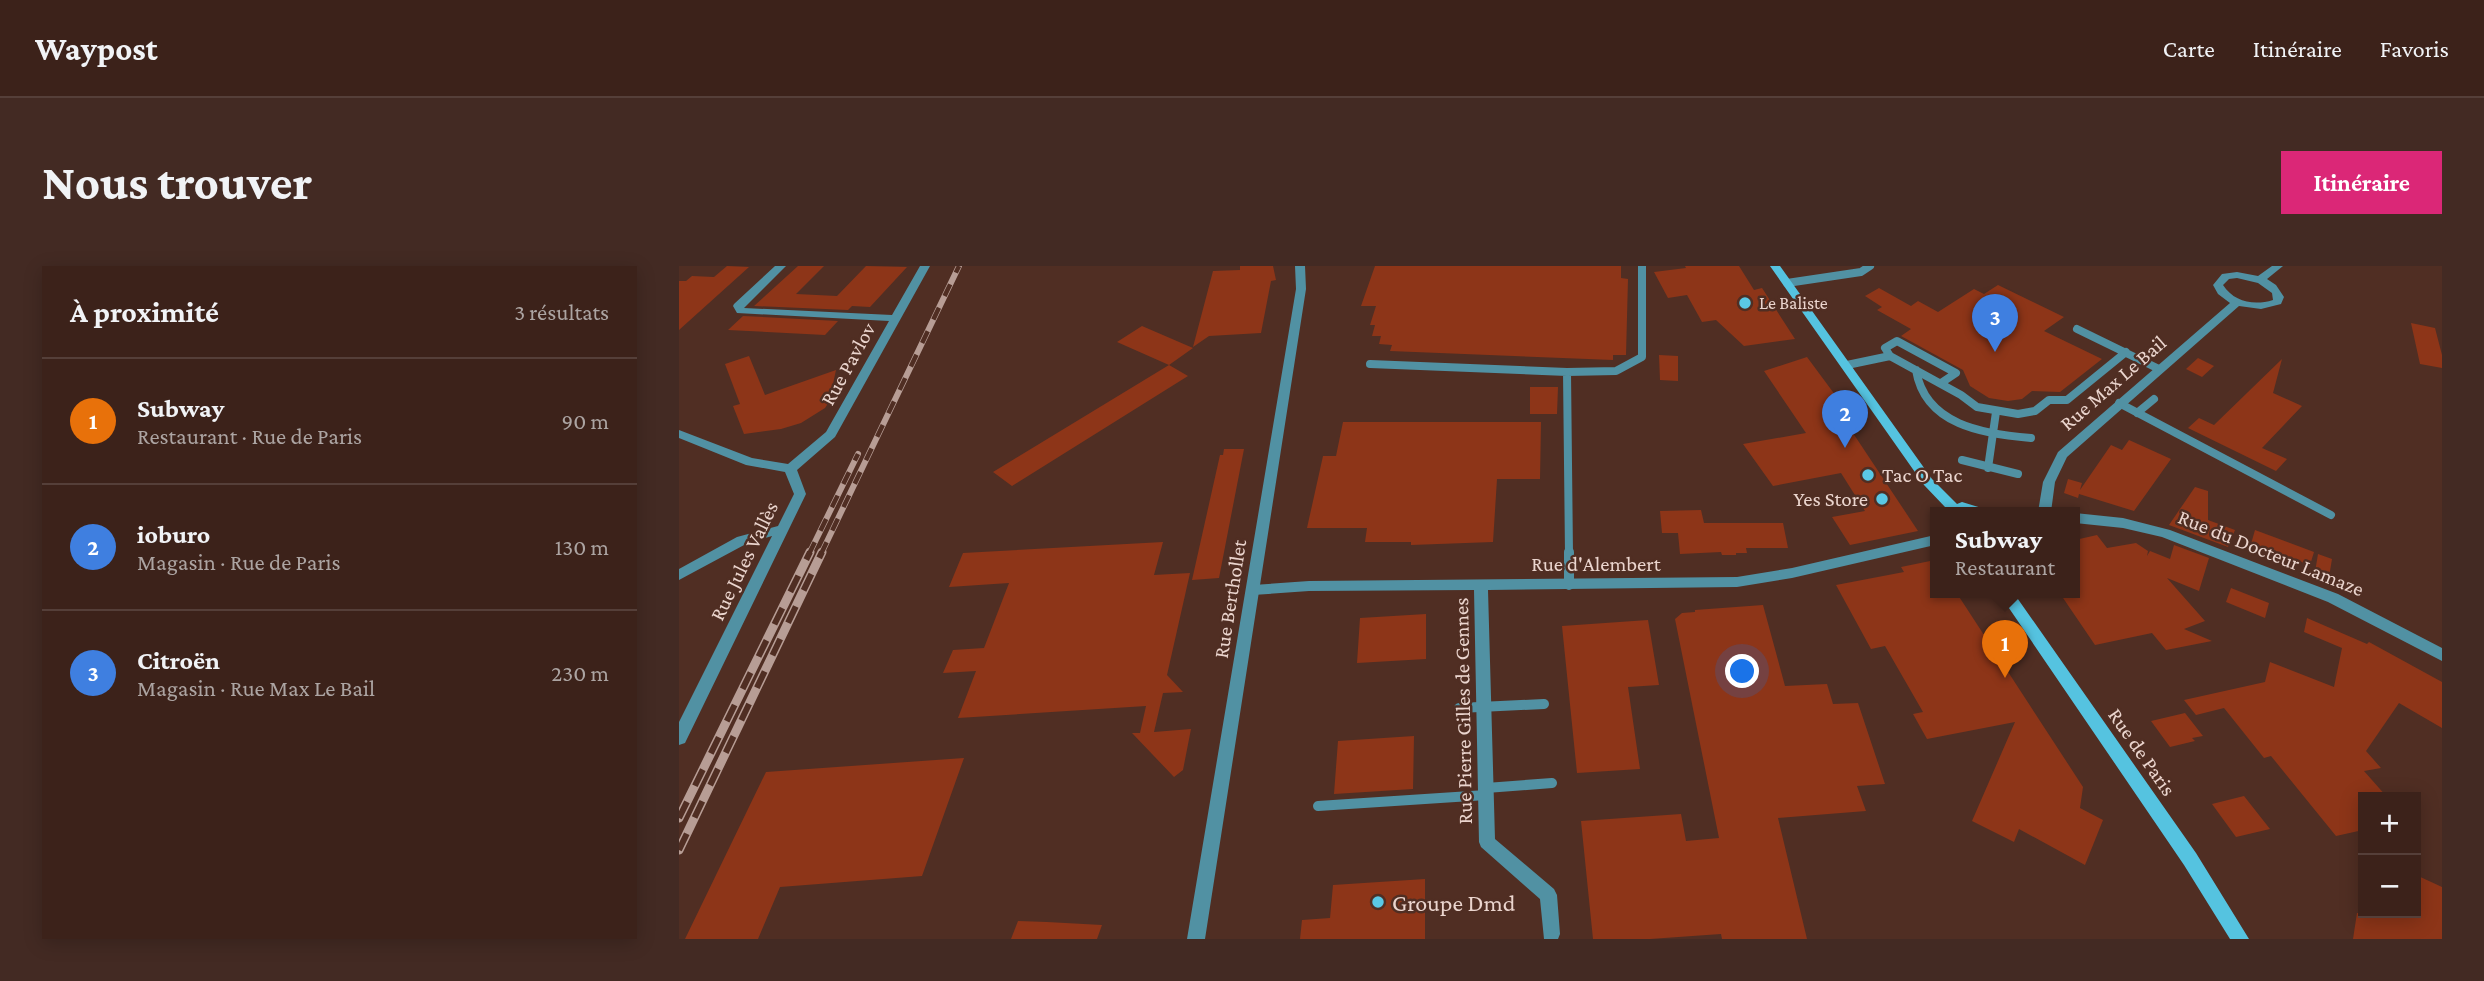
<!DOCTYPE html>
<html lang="fr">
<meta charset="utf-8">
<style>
:root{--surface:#3c221a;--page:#432a23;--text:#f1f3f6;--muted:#aca4a2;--line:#553f39;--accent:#db2777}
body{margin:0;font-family:"Crimson Pro",serif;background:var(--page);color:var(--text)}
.controls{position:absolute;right:21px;bottom:21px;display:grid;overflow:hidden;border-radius:0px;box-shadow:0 4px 18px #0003}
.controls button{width:63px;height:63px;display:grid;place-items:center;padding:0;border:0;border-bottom:2px solid var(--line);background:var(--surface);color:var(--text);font:35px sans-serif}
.you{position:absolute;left:1064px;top:406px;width:24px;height:24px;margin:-18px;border:5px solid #fff;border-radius:50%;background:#1a73e8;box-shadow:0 0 0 10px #1a73e833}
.badge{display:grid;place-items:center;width:46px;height:46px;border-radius:50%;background:var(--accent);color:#fff;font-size:23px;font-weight:700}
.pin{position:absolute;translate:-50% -58px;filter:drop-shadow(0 2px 4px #0008)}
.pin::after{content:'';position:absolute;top:37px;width:24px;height:21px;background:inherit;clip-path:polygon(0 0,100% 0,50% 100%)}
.popup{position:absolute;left:1251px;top:241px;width:150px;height:91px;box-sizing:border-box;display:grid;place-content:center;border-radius:0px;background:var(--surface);filter:drop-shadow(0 2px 5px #0005);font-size:23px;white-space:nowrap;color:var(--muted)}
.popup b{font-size:26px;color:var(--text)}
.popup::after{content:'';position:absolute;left:50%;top:100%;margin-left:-14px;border:14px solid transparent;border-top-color:var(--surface)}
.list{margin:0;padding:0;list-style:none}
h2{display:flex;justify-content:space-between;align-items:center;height:91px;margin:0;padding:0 28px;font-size:30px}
h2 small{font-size:23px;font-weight:400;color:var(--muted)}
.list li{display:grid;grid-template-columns:46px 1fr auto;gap:21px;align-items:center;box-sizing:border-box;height:126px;padding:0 28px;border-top:2px solid var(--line)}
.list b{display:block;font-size:26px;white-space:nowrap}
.list p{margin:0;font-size:23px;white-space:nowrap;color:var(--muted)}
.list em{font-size:23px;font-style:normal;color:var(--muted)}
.map{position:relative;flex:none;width:1763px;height:673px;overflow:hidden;border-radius:0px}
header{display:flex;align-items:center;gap:42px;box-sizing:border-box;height:98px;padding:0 35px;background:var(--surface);border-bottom:2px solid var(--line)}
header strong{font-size:33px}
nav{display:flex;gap:38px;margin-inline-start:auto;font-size:24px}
.intro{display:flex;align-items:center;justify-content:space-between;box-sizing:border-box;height:168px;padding:0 42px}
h1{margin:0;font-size:49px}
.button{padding:18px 32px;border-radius:0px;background:var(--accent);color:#fff;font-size:24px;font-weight:700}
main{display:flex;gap:42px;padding:0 42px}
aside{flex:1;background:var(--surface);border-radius:0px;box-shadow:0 4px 18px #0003}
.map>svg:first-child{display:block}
</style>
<header>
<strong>Waypost</strong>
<nav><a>Carte</a><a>Itinéraire</a><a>Favoris</a></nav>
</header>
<div class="intro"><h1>Nous trouver</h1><a class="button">Itinéraire</a></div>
<main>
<aside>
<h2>À proximité<small>3 résultats</small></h2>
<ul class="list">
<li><span class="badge" style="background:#e8710a">1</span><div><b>Subway</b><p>Restaurant · Rue de Paris</p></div><em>90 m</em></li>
<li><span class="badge" style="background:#3f7fe0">2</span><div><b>ioburo</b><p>Magasin · Rue de Paris</p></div><em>130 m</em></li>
<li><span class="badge" style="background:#3f7fe0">3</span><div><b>Citroën</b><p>Magasin · Rue Max Le Bail</p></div><em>230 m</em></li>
</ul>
</aside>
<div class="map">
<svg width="1763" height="673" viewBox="0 0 1763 673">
<rect width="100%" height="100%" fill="#502e23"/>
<!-- building -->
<path fill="#8d3518" d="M48 0 70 1 0 64V15H7L13 10 35 11Z
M119 0H145L117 28 158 30 187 0 228 1 191 41 173 40 169 44 75 40Z
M561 0H594L597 14 592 15 582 67 530 70 514 81 534 5 561 4Z
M696 0H942V12L949 13 947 89H934V94L711 85 713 79 700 78 702 70H693L696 59H691L697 40H682Z
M1006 0H1060L1075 24 1083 22 1116 73 1065 80 1037 54 1023 56 1008 29 989 32 975 6 1007 2Z
M1319 19 1385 51 1365 65 1423 93 1381 126 1353 125 1343 133 1329 135 1310 132 1291 120 1284 104 1222 70 1232 63 1198 44 1203 41 1186 30 1200 22 1232 40 1239 35 1259 46 1295 23 1305 28Z
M64 50 159 55 146 69 49 64Z
M1732 57 1756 62 1763 89V102L1741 98Z
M463 60 514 82 490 99 438 76Z
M980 89 999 90V115L981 114Z
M70 90 86 129 157 104 150 136 146 142 122 157 102 163 65 168 54 140 61 138 46 98Z
M1128 91 1168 145 1160 146 1239 265 1171 279 1153 251 1186 245 1162 207 1094 220 1064 178 1127 167 1085 105Z
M1519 92 1535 100 1523 111 1507 103Z
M1603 93 1594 127 1623 140 1583 182 1608 193 1597 205 1509 162 1520 152 1535 159Z
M490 99 509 110 333 220 314 206Z
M851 121H879L878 148H851Z
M664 156H862L861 213H818L814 276 732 279V276H686L688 262H628L644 190H657Z
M1450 174 1492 193 1455 245 1400 228 1399 232 1385 227 1389 213 1403 217 1401 224 1432 179 1443 184Z
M545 183H565L540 312 513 314 541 189H544Z
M1516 221 1529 225V254L1556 264 1549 281 1490 259Z
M1022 244 1025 257H1104L1109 282H1067L1068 287H1057V289H1043L1042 286 1001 288 999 267H983L981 245Z
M1576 264 1635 286 1631 299 1572 278Z
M1418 269 1428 282 1457 277 1469 285 1468 290 1471 285 1491 293 1495 279 1530 292 1520 325 1488 312 1526 355 1505 363 1533 375 1487 384 1473 367 1416 379 1380 326H1396V274Z
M484 276 475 309 511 307 488 409 504 426 484 427 475 466 512 463 504 504 495 511 453 467H461L467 440 279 452 297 405 264 407 274 384 305 382 330 317 270 321 284 287Z
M1639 288 1653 293 1650 311 1636 306Z
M1256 294V326H1277L1404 521 1401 542 1424 554 1406 599 1340 563 1335 576 1293 555 1336 456 1248 473 1234 448 1244 446 1206 380 1192 383 1157 319 1225 306 1222 301Z
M1552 322 1590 337 1586 352 1547 336Z
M1084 339 1106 420 1148 418 1154 438 1179 437 1206 518 1178 520 1187 545 1099 552 1128 673H1043L1042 668 971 673H914L902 555 1002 548 1007 575 1040 572 996 353 1003 347 1016 346V344Z
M747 348V393L678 397 681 352Z
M1628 352 1688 378 1690 376 1763 416V462L1720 437 1687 485 1702 502 1685 505 1708 531H1684V564L1657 570 1592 490 1585 492 1545 442 1517 449 1505 434 1586 416 1591 396 1655 421 1663 382 1625 366Z
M969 354 980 419 949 421 961 503 898 507 883 360Z
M1506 447 1524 470 1513 472 1516 475 1491 481 1472 455Z
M735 470 734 523 655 528 659 475Z
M285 492 243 610 101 621 79 673H6L87 506Z
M1565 530 1591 563 1557 571 1533 538Z
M1737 609 1763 621V673H1674L1678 647H1737Z
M746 613V673H621L623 654 651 652 654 619Z
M339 655 368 656 423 659 418 673H332Z"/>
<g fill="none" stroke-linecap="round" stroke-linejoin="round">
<!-- service-far1 -->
<path stroke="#5191a3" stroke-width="8" d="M1108 17 1182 6 1191 0
M1398 63 1480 103
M1211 90 1206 82 1218 75 1277 107 1262 117
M691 98 888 106
M1168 99 1211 90 1282 129 1298 141 1339 148 1356 145 1370 134H1388L1447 86
M1237 104C1246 159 1304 168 1352 172
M1440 137 1652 249
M1458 147 1475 133
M1283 194 1339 208
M1309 202 1317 146
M890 288 888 106 937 105 963 91V0"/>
<!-- service -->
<path stroke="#5191a3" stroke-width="10" d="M890 286V319
M780 442 865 438
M807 522 873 517
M639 540 807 529"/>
<!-- minor -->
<path fill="#5191a3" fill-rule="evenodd" d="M96 0H107L65 42 213 49 241 0H251L156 171 118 204 127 228 6 477 0 479V456L93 270 67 278 0 314V303L58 271 99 260 115 228 106 206 67 199 0 172V164L73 192 109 198 147 166 210 55 58 47 54 40 55 38Z
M1593 0H1604L1588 13 1597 19 1605 31 1602 38 1582 43 1560 40 1388 191 1376 216 1372 246H1359L1364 216 1379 186 1551 37 1539 28 1534 19 1543 8 1558 6 1579 10ZM1558 12 1579 17 1593 27 1594 34C1575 40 1555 36 1544 19L1550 13Z
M1396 247 1444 252 1491 264 1659 328 1763 382V395L1649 336 1483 271 1444 262 1396 257Z
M1256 269V279L1113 312 1058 321 809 324 816 573 875 623 878 629 881 668 879 673H865L861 633 802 581 800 576 795 324 630 325 574 329 567 324 574 319 630 315 1058 311 1113 302Z"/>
<!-- tertiary -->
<path fill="#5191a3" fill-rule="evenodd" d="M616 0H626L627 23 526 673H508L617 23Z"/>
<!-- secondary -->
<path fill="#55c3e0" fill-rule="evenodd" d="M1091 0H1101L1253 213 1278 238 1283 236 1306 243 1307 246H1260L1266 241 1245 219Z
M1319 326H1334L1517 587 1570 673H1551L1505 599Z"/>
<defs>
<path id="rail-far1" d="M130 288 179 188
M142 288 280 0"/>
<path id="rail" d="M0 552 131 286
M0 584 143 286"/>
</defs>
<!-- rail-far1 casing -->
<use href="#rail-far1" stroke="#b79d95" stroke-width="6"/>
<!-- rail casing -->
<use href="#rail" stroke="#b79d95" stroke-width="9"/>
<!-- rail-far1 -->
<use href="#rail-far1" stroke="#502e23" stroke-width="4.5" stroke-dasharray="13" stroke-linecap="butt"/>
<!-- rail -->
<use href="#rail" stroke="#502e23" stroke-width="6" stroke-dasharray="18" stroke-linecap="butt"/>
</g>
<!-- markers -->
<g fill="#5ac8e5" stroke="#502e23" stroke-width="2.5">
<circle cx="1066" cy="37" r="7"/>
<circle cx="1189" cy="209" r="7"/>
<circle cx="1203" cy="233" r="7"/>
<circle cx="699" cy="636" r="7"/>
</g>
<g text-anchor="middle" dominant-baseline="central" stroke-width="5" stroke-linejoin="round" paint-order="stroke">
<!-- far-poi labels -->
<g font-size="18" fill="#ebd5ce" stroke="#502e23" text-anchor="start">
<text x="1080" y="37">Le Baliste</text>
</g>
<!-- street labels -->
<g font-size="21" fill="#ebd5ce" stroke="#502e23">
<text transform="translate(169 98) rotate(-61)">Rue Pavlov</text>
<text transform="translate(1434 117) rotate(-41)">Rue Max Le Bail</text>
<text transform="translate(1592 287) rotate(22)">Rue du Docteur Lamaze</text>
<text transform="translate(65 295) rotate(-64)">Rue Jules Vallès</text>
<text x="917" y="298">Rue d'Alembert</text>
<text transform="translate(551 333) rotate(-81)">Rue Berthollet</text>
<text transform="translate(784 445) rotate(-91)">Rue Pierre Gilles de Gennes</text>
<text transform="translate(1463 486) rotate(55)">Rue de Paris</text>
</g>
<!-- poi labels -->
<g font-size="21" fill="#ebd5ce" stroke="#502e23" text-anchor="start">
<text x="1203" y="209">Tac O Tac</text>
<text x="1189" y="233" text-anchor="end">Yes Store</text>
</g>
<!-- near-poi labels -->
<g font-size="24" fill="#ebd5ce" stroke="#502e23" text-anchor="start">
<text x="713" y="636">Groupe Dmd</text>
</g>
</g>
</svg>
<div class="controls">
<button>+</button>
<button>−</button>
</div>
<div class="you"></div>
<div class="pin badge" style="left:1326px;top:412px;background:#e8710a">1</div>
<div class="popup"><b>Subway</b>Restaurant</div>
<div class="pin badge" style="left:1166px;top:182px;background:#3f7fe0">2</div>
<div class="pin badge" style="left:1316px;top:86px;background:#3f7fe0">3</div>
</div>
</main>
